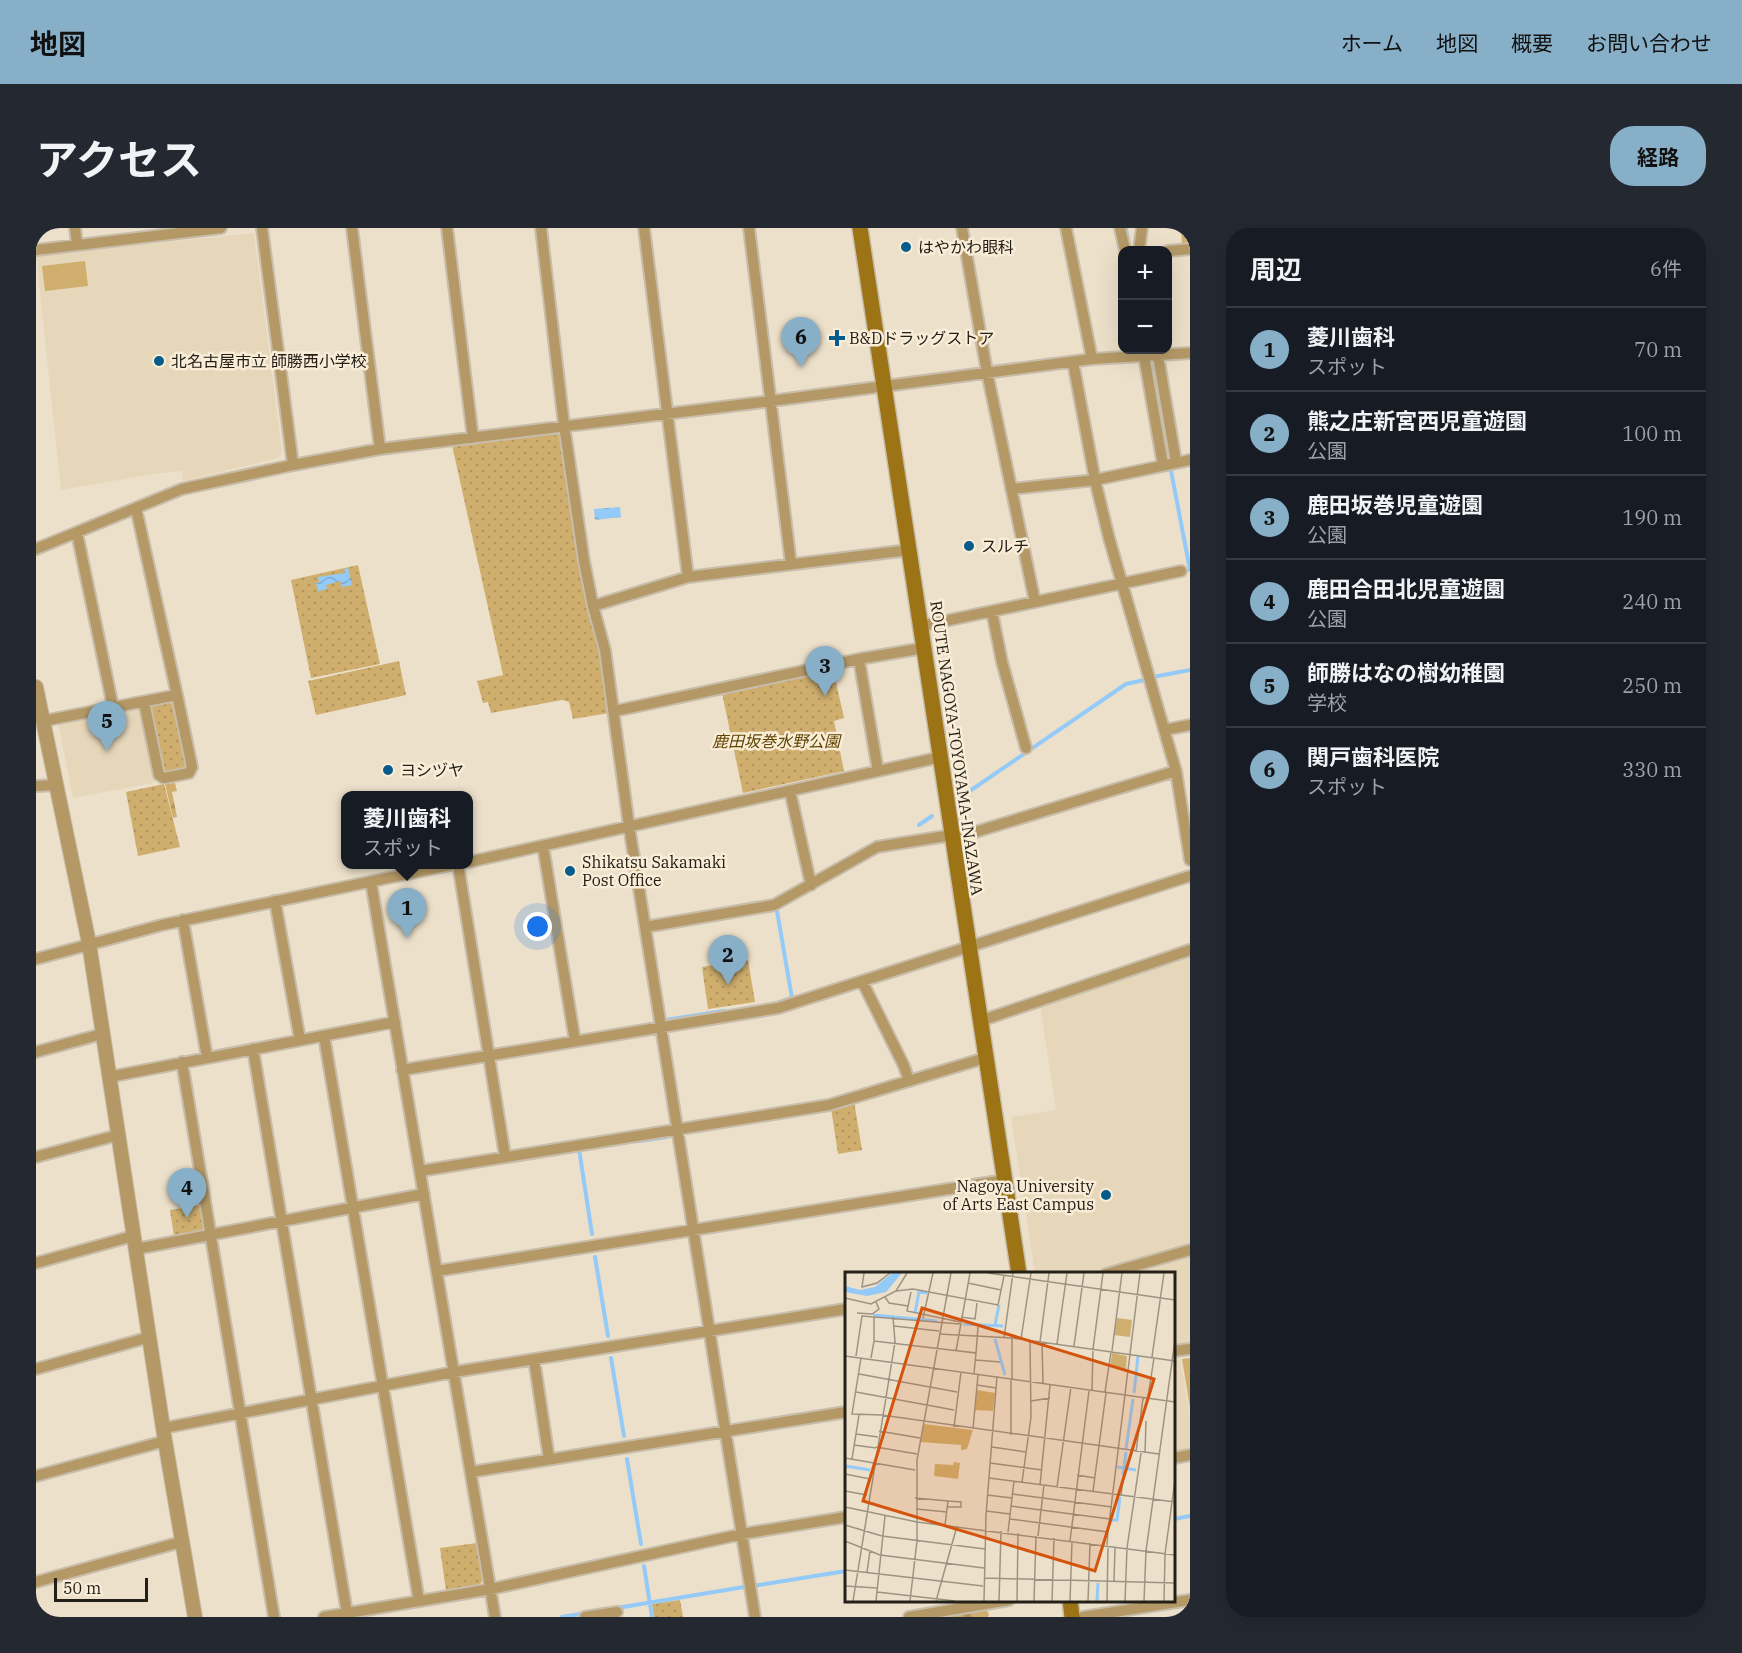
<!DOCTYPE html>
<html lang="ja">
<meta charset="utf-8">
<style>
:root{--surface:#171b24;--page:#242831;--text:#f1f3f6;--muted:#9ea1a6;--line:#363941;--accent:#87afc7}
body{margin:0;font-family:"IBM Plex Serif","Noto Sans JP",serif;background:var(--page);color:var(--text)}
.controls{position:absolute;right:18px;top:18px;display:grid;overflow:hidden;border-radius:12px;box-shadow:0 6px 24px #0002}
.controls button{width:54px;height:54px;display:grid;place-items:center;padding:0;border:0;border-bottom:2px solid var(--line);background:var(--surface);color:var(--text);font:30px sans-serif}
.scale{position:absolute;left:18px;bottom:15px;width:94px;box-sizing:border-box;padding-left:6px;border:3px solid #242018;border-top:0;font-size:16px;line-height:21px;white-space:nowrap;color:#242018;-webkit-text-stroke:4px #f9edd7;paint-order:stroke}
.you{position:absolute;left:502px;top:699px;width:21px;height:21px;margin:-15px;border:4px solid #fff;border-radius:50%;background:#1a73e8;box-shadow:0 0 0 9px #1a73e833}
.badge{display:grid;place-items:center;width:39px;height:39px;border-radius:50%;background:var(--accent);color:#111;font-size:20px;font-weight:700}
.pin{position:absolute;translate:-50% -50px;filter:drop-shadow(0 2px 3px #0008)}
.pin::after{content:'';position:absolute;top:32px;width:21px;height:18px;background:inherit;clip-path:polygon(0 0,100% 0,50% 100%)}
.popup{position:absolute;left:305px;top:563px;width:132px;height:78px;box-sizing:border-box;display:grid;place-content:center;border-radius:12px;background:var(--surface);filter:drop-shadow(0 2px 4px #0005);font-size:20px;white-space:nowrap;color:var(--muted)}
.popup b{font-size:22px;color:var(--text)}
.popup::after{content:'';position:absolute;left:50%;top:100%;margin-left:-12px;border:12px solid transparent;border-top-color:var(--surface)}
.list{margin:0;padding:0;list-style:none}
h2{display:flex;justify-content:space-between;align-items:center;height:78px;margin:0;padding:0 24px;font-size:26px}
h2 small{font-size:20px;font-weight:400;color:var(--muted)}
.list li{display:grid;grid-template-columns:39px 1fr auto;gap:18px;align-items:center;box-sizing:border-box;height:84px;padding:0 24px;border-top:2px solid var(--line)}
.list b{display:block;font-size:22px;white-space:nowrap}
.list p{margin:0;font-size:20px;white-space:nowrap;color:var(--muted)}
.list em{font-size:20px;font-style:normal;color:var(--muted)}
.map{position:relative;flex:none;width:1154px;height:1389px;overflow:hidden;border-radius:24px}
header{display:flex;align-items:center;gap:36px;box-sizing:border-box;height:84px;padding:0 30px;background:var(--accent);color:#111}
header strong{font-size:28px}
nav{display:flex;gap:33px;margin-inline-start:auto;font-size:21px}
.intro{display:flex;align-items:center;justify-content:space-between;box-sizing:border-box;height:144px;padding:0 36px}
h1{margin:0;font-size:42px}
.button{padding:15px 27px;border-radius:24px;background:var(--accent);color:#111;font-size:21px;font-weight:700}
main{display:flex;gap:36px;padding:0 36px}
aside{flex:1;background:var(--surface);border-radius:24px;box-shadow:0 6px 24px #0002}
.map>svg:first-child{display:block}
</style>
<header>
<strong>地図</strong>
<nav><a>ホーム</a><a>地図</a><a>概要</a><a>お問い合わせ</a></nav>
</header>
<div class="intro"><h1>アクセス</h1><a class="button">経路</a></div>
<main>
<div class="map">
<svg width="1154" height="1389" viewBox="0 0 1154 1389">
<defs>
<pattern id="green-dots" width="8" height="8" patternUnits="userSpaceOnUse" patternTransform="scale(1.5)"><rect width="8" height="8" fill="#cfae6e"/><path d="M2 2h.1M6 6h.1" fill="none" stroke="#b2955f" stroke-width="1.8" stroke-linecap="round"/></pattern>
<pattern id="forest-firs" width="22" height="20" patternUnits="userSpaceOnUse" patternTransform="scale(1.5)"><rect width="22" height="20" fill="#cfae6e"/><path d="M5 1l3.5 6h-7zM16 11l3.5 6h-7z" fill="#b2955f"/></pattern>
<pattern id="water-waves" width="16" height="10" patternUnits="userSpaceOnUse" patternTransform="scale(1.5)"><rect width="16" height="10" fill="#93caf7"/><path d="M0 5q4-4 8 0t8 0" fill="none" stroke="#7fadd3"/></pattern>
</defs>
<rect width="100%" height="100%" fill="#ece0ca"/>
<!-- built -->
<path fill="#e6d7ba" d="M218 5 246 224 242 230 147 253 146 243 117 246 25 262 0 28Z
M101 480 106 484 119 551 117 555 37 570 22 494Z
M1154 725V1116L1138 1119V1046L999 1045 975 889 1020 882 1004 777Z
M1144 1131 1154 1186V1223L1138 1226V1132Z"/>
<!-- green -->
<path fill="url(#green-dots)" d="M1145 0H1154V16L1146 17Z
M519 202 524 205 544 334 563 422 573 485 537 491 533 474 526 472 455 485 452 474 447 475 441 453 467 447 416 217Z
M322 337 344 436 275 450 255 352Z
M363 433 370 467 280 487 272 453Z
M797 441 808 490 798 493 808 543 707 565 686 465Z
M133 474 137 477 150 538 147 542 130 546 126 543 114 482 118 477Z
M128 556 144 619 102 628 90 564Z
M712 732 719 774 672 781 666 739Z
M818 873 826 922 802 926 795 880Z
M165 977 169 997 166 1002 138 1008 134 982Z
M441 1315 447 1350 444 1357 410 1363 404 1320Z
M644 1372 647 1389H618L616 1376Z"/>
<!-- forest -->
<path fill="url(#forest-firs)" d="M139 555 141 563 136 564 141 589 137 590 129 556Z
M950 1382 953 1386 952 1389H912Z"/>
<!-- pitch -->
<path fill="#cfae6e" d="M49 33 52 58 9 63 6 38Z
M1154 1130V1180L1146 1131Z"/>
<!-- water -->
<path fill="url(#water-waves)" d="M584 279 585 289 559 292 558 281Z
M312 340 316 357 306 359 304 353 290 357 291 361 282 363 280 355 283 354 282 349 309 345 308 341Z"/>
<g fill="none" stroke-linecap="round" stroke-linejoin="round">
<!-- stream -->
<path stroke="#93caf7" stroke-width="4" d="M1090 0 1092 13
M1112 122 1154 342
M1117 449 1154 442
M925 569 1090 456 1108 452
M883 597 896 588
M738 776 756 770 741 683
M629 792 688 783
M603 913 631 909
M543 921 556 1006
M559 1029 572 1108
M575 1130 588 1208
M591 1231 605 1316
M1138 1291 1154 1288
M608 1338 616 1389
M717 1358 810 1343
M581 1380 708 1359
M526 1389 550 1385"/>
<defs>
<path id="minor" d="M39 0 41 16
M226 0 257 237
M316 0 344 221
M411 0 437 210
M505 0 528 197 548 333 557 378 569 422 593 598 719 1389
M608 0 652 349
M713 0 755 336
M1030 0 1056 131
M1084 0 1089 22
M0 22 185 0
M1103 22 1106 0
M1132 23 1154 21
M1107 122 1127 237
M1121 122 1140 234
M1037 134 1059 252 1073 310 1140 543 1154 632
M975 261 1059 252 1154 232
M41 305 77 479
M0 321 146 261 257 237 344 221 735 173 1056 131 1154 125
M999 374 1145 343
M557 378 652 349 873 322
M956 384 966 434 990 520
M885 398 999 374 951 144 926 0
M823 431 842 543
M108 474 123 547 128 550 153 545 156 539 141 467
M579 483 823 431 888 420
M7 493 141 467 100 280
M1128 502 1154 497
M0 558 20 557
M754 563 775 657
M916 611 1140 543
M507 618 539 813
M433 634 905 529
M422 636 469 928
M335 654 459 1389
M239 673 264 812
M147 692 171 829
M609 699 738 677 841 619 916 607
M0 731 126 697 419 636
M826 753 868 838 873 853
M944 793 1154 722
M288 808 383 1373
M217 821 311 1385
M0 824 66 806
M146 834 238 1389
M366 842 742 780 1154 648
M73 849 359 794
M0 929 82 907
M384 943 793 877 949 830
M100 1021 388 966
M0 1035 97 1008
M401 1043 969 952
M1070 1046 1154 1022
M1138 1123 1154 1121
M498 1131 513 1231
M0 1141 114 1109
M128 1200 418 1144 810 1081
M1138 1230 1154 1227
M435 1244 810 1184
M0 1248 129 1213
M0 1354 145 1314
M288 1389 455 1361 706 1306 810 1289
M549 1389 581 1384
M873 1389 973 1372
M1047 1389 1154 1372"/>
<path id="tertiary" d="M0 459 53 715 129 1213 159 1389"/>
<path id="secondary" d="M824 0 983 1046
M1034 1372 1036 1389"/>
</defs>
<!-- minor casing -->
<use href="#minor" stroke="#c8bdaa" stroke-width="14"/>
<!-- tertiary casing -->
<use href="#tertiary" stroke="#c8bdaa" stroke-width="16"/>
<!-- secondary casing -->
<use href="#secondary" stroke="#c8bdaa" stroke-width="18"/>
<!-- minor -->
<use href="#minor" stroke="#b49966" stroke-width="10"/>
<!-- tertiary -->
<use href="#tertiary" stroke="#b49966" stroke-width="14"/>
<!-- secondary -->
<use href="#secondary" stroke="#9c7415" stroke-width="15"/>
</g>
<!-- markers -->
<g fill="#065b8d" stroke="#f9edd7" stroke-width="2">
<circle cx="870" cy="19" r="6"/>
<path d="M798 101h6v6h6v6h-6v6h-6v-6h-6v-6h6z"/>
<circle cx="123" cy="133" r="6"/>
<circle cx="933" cy="318" r="6"/>
<circle cx="352" cy="542" r="6"/>
<circle cx="534" cy="643" r="6"/>
<circle cx="1070" cy="967" r="6"/>
</g>
<g text-anchor="middle" dominant-baseline="central" stroke-width="5" stroke-linejoin="round" paint-order="stroke">
<!-- poi labels -->
<g font-size="16" fill="#242018" stroke="#f9edd7" text-anchor="start">
<text x="882" y="19">はやかわ眼科</text>
<text x="813" y="110">B&amp;Dドラッグストア</text>
<text x="135" y="133">北名古屋市立 師勝西小学校</text>
<text x="945" y="318">スルチ</text>
<text x="364" y="542">ヨシヅヤ</text>
<text x="546" y="634">Shikatsu Sakamaki<tspan x="546" dy="18">Post Office</tspan></text>
<text x="1058" y="958" text-anchor="end">Nagoya University<tspan x="1058" dy="18">of Arts East Campus</tspan></text>
</g>
<!-- park labels -->
<g font-size="16" font-style="italic" fill="#5f4402" stroke="#f9edd7">
<text x="740" y="513">鹿田坂巻水野公園</text>
</g>
<!-- street labels -->
<g font-size="16" fill="#242018" stroke="#f9edd7">
<text transform="translate(921 520) rotate(82)">ROUTE NAGOYA-TOYOYAMA-INAZAWA</text>
</g>
</g>
<!-- overview -->
<g transform="translate(809 1044)">
<rect width="330" height="330" fill="#ece0ca"/>
<path d="M132 118 150 121 148 139 130 138ZM79 152 128 158 122 177 116 178V173L75 170ZM109 190 115 191 113 207 89 204 90 192 108 193Z" fill="#cfae6e"/>
<path d="M272 46 287 48 285 65 269 63ZM267 81 282 84 281 97 265 95Z" fill="#cfae6e"/>
<path d="M47 1H57L41 20 22 24 0 20V14L15 18 30 15Z" fill="#93caf7"/>
<path fill="none" stroke="#93caf7" stroke-width="3" d="M70 41 74 20 82 21M28 43 92 49M118 52 158 54M150 53 154 33M150 67 160 103M289 121 293 84M281 177 288 127M0 194 25 198M272 195 291 198M278 203 281 180M266 248H272L275 225M252 329 253 311"/>
<path fill="none" stroke="#9c9383" stroke-width="1.5" d="M19 1 17 15 32 11 45 1M143 1 330 28M123 11 156 18M51 19 68 17 153 33 159 4M66 20 62 39 115 50M40 25 44 31 63 34M0 26 26 32 51 19 62 1M12 41 27 42 34 37 31 30M116 45 130 47 132 31M78 46 88 1M49 54 94 59M94 62 167 66 330 89M159 66 168 1M176 67 186 1M29 69V45M195 70 204 1M197 70 198 111M212 72 222 1M229 74 239 1M111 79 125 1M267 79 277 1M131 81 133 55M0 84 330 130M11 84 17 44 115 52M307 85 319 1M16 86 7 142 37 143 314 182M26 86 29 69 131 81 129 101M131 88 155 90M14 102 112 120M167 107V66M132 113 151 116M247 118 248 77 258 1M11 120 109 138M260 120 266 80M303 125 309 86M186 129 205 126M109 155 116 100M128 157 133 103M34 159 75 166M11 162 33 165M166 163V108M9 173 31 176M31 175 72 182M147 175 181 180M291 180 298 126M300 181 301 149M0 186 70 198M7 187 14 143M145 191 197 198M0 202 25 207M232 203 250 206M144 206 330 230M177 210 186 145 185 69M195 213 205 113M212 215 226 115M0 219 22 223M248 219 261 121M167 222 267 235M142 223 167 226M276 223 279 202M70 226 103 229 100 253M166 234 265 247M0 235 72 250 330 283M102 235H116V230L103 229M71 237 102 240M141 239 165 242M165 247 263 260 262 273M0 253 37 264 140 277M163 260 169 209M263 260 295 1M193 264 199 213M0 269 35 283 139 296M225 269 244 119M282 276 296 181M320 282 330 208M0 298 138 314M22 300 25 279M139 306 330 311M269 309 270 275M0 314 32 316M32 320 110 329M8 329 50 70 48 45M31 329 40 244M65 329 72 269V188L106 1M91 329 112 254M139 329 141 243 152 104M154 329 156 259M172 329 173 261M189 329 191 264M207 329 209 266M225 329 227 269M243 329 245 271M262 329 263 274M280 329 282 276M299 329 301 279 330 68M319 329 320 282"/>
<path fill="#d4530d" fill-opacity="0.15" stroke="#d4530d" stroke-width="3" d="M77 36 309 107 250 299 18 229Z"/>
<rect width="330" height="330" fill="none" stroke="#242018" stroke-width="3"/>
</g>
</svg>
<div class="controls">
<button>+</button>
<button>−</button>
</div>
<div class="scale">50 m</div>
<div class="you"></div>
<div class="pin badge" style="left:371px;top:710px">1</div>
<div class="popup"><b>菱川歯科</b>スポット</div>
<div class="pin badge" style="left:692px;top:757px">2</div>
<div class="pin badge" style="left:789px;top:468px">3</div>
<div class="pin badge" style="left:151px;top:990px">4</div>
<div class="pin badge" style="left:71px;top:523px">5</div>
<div class="pin badge" style="left:765px;top:139px">6</div>
</div>
<aside>
<h2>周辺<small>6件</small></h2>
<ul class="list">
<li><span class="badge">1</span><div><b>菱川歯科</b><p>スポット</p></div><em>70 m</em></li>
<li><span class="badge">2</span><div><b>熊之庄新宮西児童遊園</b><p>公園</p></div><em>100 m</em></li>
<li><span class="badge">3</span><div><b>鹿田坂巻児童遊園</b><p>公園</p></div><em>190 m</em></li>
<li><span class="badge">4</span><div><b>鹿田合田北児童遊園</b><p>公園</p></div><em>240 m</em></li>
<li><span class="badge">5</span><div><b>師勝はなの樹幼稚園</b><p>学校</p></div><em>250 m</em></li>
<li><span class="badge">6</span><div><b>関戸歯科医院</b><p>スポット</p></div><em>330 m</em></li>
</ul>
</aside>
</main>
